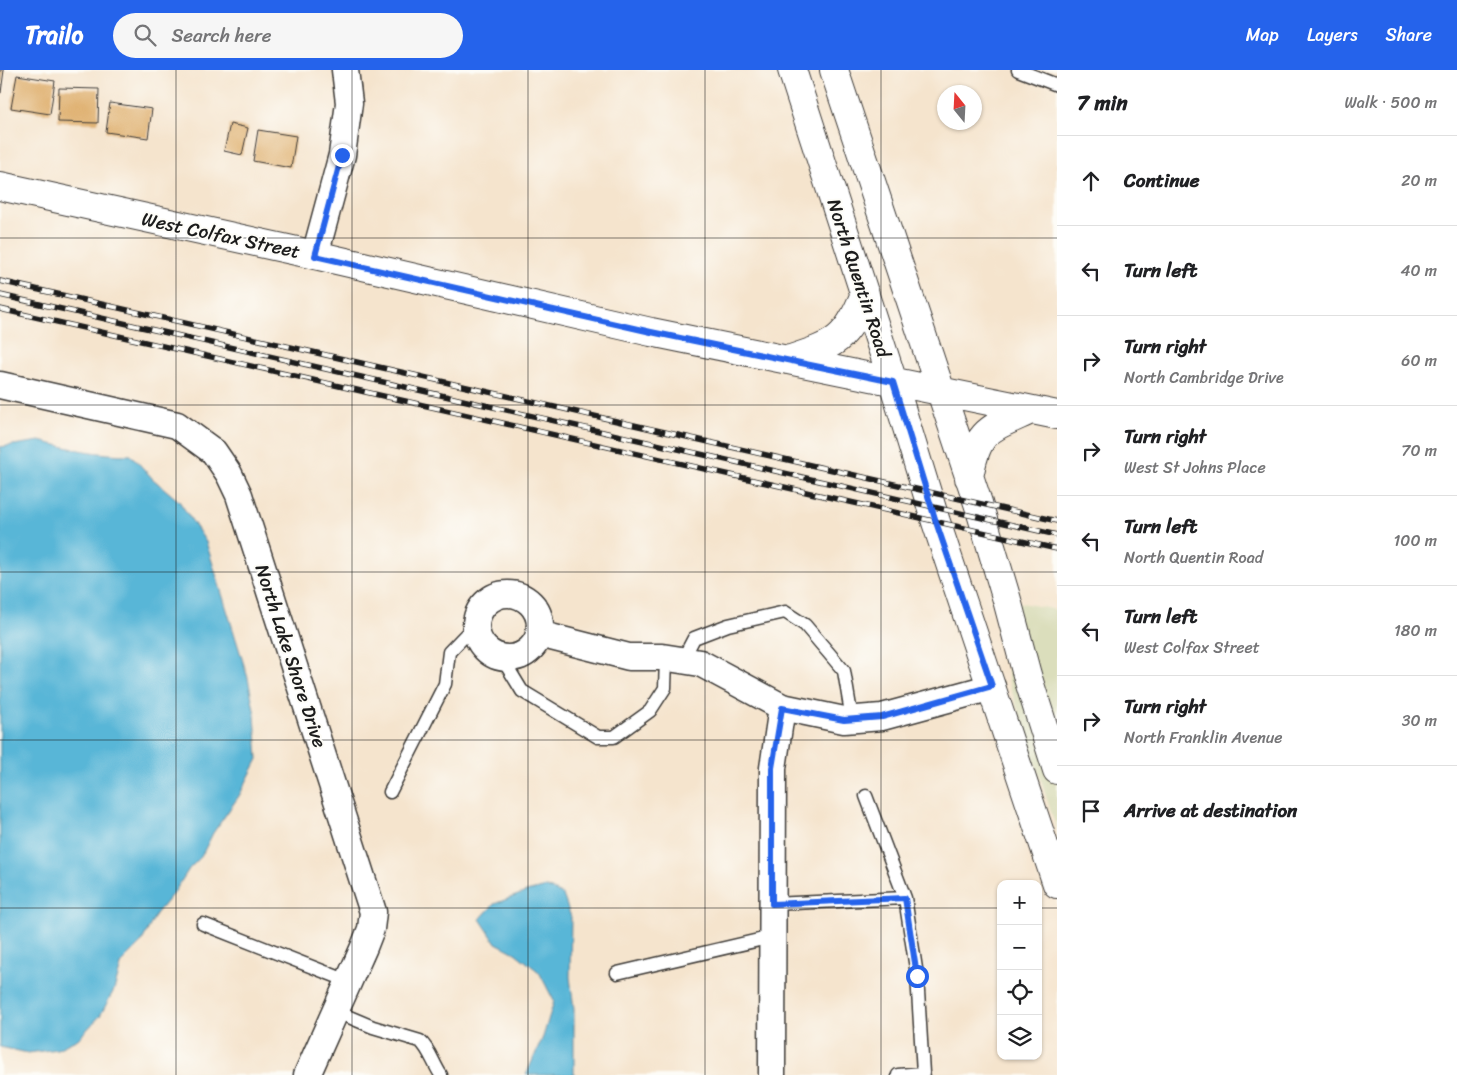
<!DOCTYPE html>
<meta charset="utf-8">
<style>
:root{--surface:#fff;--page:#f6f6f6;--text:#202124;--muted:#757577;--line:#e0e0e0;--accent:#2563eb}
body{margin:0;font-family:Sriracha,sans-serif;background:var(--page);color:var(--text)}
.controls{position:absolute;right:15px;bottom:15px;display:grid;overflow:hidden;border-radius:10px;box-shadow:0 1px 4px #0004}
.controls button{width:45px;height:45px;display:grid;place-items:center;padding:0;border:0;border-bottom:1px solid var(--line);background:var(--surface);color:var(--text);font:25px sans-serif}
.compass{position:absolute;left:937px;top:15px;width:45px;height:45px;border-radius:50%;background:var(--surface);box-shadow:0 1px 4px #0004;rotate:342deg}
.stop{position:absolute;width:15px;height:15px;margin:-11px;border:4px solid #2563eb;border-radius:50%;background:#fff}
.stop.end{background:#2563eb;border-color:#fff;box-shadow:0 1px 5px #0008}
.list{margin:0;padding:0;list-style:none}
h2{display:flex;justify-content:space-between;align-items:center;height:65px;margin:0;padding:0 20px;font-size:21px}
h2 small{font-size:16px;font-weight:400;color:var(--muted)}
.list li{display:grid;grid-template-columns:32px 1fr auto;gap:15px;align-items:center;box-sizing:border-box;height:90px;padding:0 20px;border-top:1px solid var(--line)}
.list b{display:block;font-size:19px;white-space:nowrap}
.list p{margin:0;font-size:16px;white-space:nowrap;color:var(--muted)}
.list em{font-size:16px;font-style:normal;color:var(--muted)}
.icon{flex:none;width:28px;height:28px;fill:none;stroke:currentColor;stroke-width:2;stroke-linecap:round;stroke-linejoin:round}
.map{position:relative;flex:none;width:1057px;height:1005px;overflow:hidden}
header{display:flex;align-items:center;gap:30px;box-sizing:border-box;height:70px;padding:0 25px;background:var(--accent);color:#fff}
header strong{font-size:24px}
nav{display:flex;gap:28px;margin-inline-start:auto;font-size:18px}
.search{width:350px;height:45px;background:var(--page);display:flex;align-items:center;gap:12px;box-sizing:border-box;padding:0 18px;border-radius:28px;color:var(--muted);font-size:19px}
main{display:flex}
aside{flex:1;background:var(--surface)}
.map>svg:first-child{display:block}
</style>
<header>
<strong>Trailo</strong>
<div class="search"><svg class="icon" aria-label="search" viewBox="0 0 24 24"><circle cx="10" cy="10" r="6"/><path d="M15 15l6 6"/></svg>Search here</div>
<nav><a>Map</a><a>Layers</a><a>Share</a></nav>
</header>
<main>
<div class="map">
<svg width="1057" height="1005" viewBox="0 0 1057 1005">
<rect width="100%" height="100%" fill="#fdfcf7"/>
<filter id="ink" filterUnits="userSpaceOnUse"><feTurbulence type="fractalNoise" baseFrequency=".02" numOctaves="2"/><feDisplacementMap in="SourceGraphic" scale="10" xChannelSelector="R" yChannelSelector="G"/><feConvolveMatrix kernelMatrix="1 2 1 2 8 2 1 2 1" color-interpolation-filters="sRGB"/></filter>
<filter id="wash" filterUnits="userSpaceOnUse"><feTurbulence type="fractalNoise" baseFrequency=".0096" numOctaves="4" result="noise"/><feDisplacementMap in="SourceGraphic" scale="20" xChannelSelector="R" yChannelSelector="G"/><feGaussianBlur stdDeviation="1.12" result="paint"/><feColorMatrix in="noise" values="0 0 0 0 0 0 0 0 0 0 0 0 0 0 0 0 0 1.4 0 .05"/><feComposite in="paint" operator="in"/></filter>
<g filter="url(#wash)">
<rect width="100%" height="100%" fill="#f5e4cd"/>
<!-- built -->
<path fill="#dbdebc" d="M1007 530 1057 540V760L1008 610Z"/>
<!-- water -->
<path fill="#59b6d7" stroke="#3a697a" d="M40 371C71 379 99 385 131 385L153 409 179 431 206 472 248 608 255 645 258 689 239 726 213 763 201 787 189 799 175 821 156 844 141 873 122 892 114 920 100 946 78 969 57 979 28 983 0 977V377Z
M547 817 563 825 571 847 570 907 574 939V1005H526L543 967 554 931 539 902 515 883 496 873 480 849 494 834 526 822Z"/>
<g id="blocks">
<!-- building -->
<path fill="#e0b273" d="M0 0H4L1 23H0Z
M17 5 55 11 50 44 11 38Z
M59 18 99 19 98 53 58 52Z
M110 33 152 39 148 68 106 62Z
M230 54 248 58 242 85 224 81Z
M258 60 296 66 291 98 253 91Z"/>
</g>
</g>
<g filter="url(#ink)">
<use href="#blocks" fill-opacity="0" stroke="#3d3a37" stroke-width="1"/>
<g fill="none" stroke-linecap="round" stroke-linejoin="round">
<defs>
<path id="lane" d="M1018 0 1057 15
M502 588 522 621 598 667H614L650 641 665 618 666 588
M682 591 694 568 728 555 785 542 805 555 844 601 852 649
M390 722 445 614 449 582 475 555
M866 726 905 828
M772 834 905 828 917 905 923 1003 898 1005
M203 854 348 911
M617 903 772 867
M335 941 373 957 420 971C429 978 434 995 441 1005"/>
<path id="street" d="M315 185 342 85 349 33 345 0
M0 315 177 355 214 382 229 404 239 425 373 842 371 859 364 877 307 1005
M476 556a32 32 0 1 1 64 0a32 32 0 1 1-64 0Z
M539 564 629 587H662L700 593 782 637 844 650 882 647 992 617
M772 1005 773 698 782 637"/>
<path id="secondary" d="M792 0 893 312 936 452 1057 814
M834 0 978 433 1007 530 1027 605 1057 700
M0 116 315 185 651 262 1057 345
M788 290C836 274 845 272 865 224
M969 408C977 359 989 359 1031 340"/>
</defs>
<!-- lane casing -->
<use href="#lane" stroke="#3d3a37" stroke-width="15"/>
<!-- street casing -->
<use href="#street" stroke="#3d3a37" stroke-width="29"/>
<!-- secondary casing -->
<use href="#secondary" stroke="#3d3a37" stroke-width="30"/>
<!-- lane -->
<use href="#lane" stroke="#fff" stroke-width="12"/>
<!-- street -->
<use href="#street" stroke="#fff" stroke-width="26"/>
<!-- secondary -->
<use href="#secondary" stroke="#fff" stroke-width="28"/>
<defs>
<path id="rail" d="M0 211 1057 451
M0 225 1057 465
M0 239 1057 479"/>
</defs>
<!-- rail casing -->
<use href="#rail" stroke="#1c1c1c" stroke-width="5.5"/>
<!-- rail -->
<use href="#rail" stroke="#fdfcf7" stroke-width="4" stroke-dasharray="11" stroke-linecap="butt"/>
</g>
</g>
<g fill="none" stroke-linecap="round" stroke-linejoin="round" filter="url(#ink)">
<!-- route -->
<path stroke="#2563eb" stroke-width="6" d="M342 85 315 186 651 262 893 312 936 452 992 616 882 647 844 650 782 638 772 698V834L905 828 917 906"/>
</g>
<!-- grid -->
<path fill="none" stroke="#1c1c1c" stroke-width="1" stroke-opacity="0.55" d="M176 0V1005M352 0V1005M528 0V1005M705 0V1005M881 0V1005M0 168H1057M0 335H1057M0 502H1057M0 670H1057M0 838H1001M1038 838H1057"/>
<g text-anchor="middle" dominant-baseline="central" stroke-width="4" stroke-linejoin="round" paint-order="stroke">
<!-- street labels -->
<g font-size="19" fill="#1c1c1c" stroke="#fdfcf7">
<text transform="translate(221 165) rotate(12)">West Colfax Street</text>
<text transform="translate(859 208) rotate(72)">North Quentin Road</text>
<text transform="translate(291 586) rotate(72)">North Lake Shore Drive</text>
</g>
</g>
</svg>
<div class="controls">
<button>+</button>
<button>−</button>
<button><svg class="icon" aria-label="locate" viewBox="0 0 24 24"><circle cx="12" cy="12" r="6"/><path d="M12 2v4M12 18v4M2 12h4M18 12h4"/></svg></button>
<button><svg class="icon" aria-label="layers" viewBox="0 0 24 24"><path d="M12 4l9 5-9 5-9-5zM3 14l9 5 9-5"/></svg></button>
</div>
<svg class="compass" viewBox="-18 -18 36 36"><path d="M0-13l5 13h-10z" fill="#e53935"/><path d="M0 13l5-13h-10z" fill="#757577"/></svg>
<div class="stop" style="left:917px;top:906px"></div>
<div class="stop end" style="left:342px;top:85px"></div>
</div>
<aside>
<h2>7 min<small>Walk · 500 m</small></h2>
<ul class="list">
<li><svg class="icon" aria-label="ahead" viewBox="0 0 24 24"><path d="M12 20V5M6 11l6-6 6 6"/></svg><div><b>Continue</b></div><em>20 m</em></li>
<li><svg class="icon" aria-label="left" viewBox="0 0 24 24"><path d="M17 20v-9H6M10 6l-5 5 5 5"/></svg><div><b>Turn left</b></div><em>40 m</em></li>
<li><svg class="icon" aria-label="right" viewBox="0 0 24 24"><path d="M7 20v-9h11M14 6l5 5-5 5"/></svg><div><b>Turn right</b><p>North Cambridge Drive</p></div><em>60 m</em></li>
<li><svg class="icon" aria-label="right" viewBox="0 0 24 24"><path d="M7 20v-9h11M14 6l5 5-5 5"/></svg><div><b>Turn right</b><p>West St Johns Place</p></div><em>70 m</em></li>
<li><svg class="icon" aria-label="left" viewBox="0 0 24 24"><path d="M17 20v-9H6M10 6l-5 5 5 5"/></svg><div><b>Turn left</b><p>North Quentin Road</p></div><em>100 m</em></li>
<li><svg class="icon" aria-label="left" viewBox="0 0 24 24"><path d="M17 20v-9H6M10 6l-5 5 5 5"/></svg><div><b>Turn left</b><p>West Colfax Street</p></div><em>180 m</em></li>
<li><svg class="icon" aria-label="right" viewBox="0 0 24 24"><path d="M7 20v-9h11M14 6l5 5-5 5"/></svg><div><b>Turn right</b><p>North Franklin Avenue</p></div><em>30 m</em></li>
<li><svg class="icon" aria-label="arrive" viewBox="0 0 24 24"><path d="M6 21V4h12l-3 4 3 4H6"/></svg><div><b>Arrive at destination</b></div></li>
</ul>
</aside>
</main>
